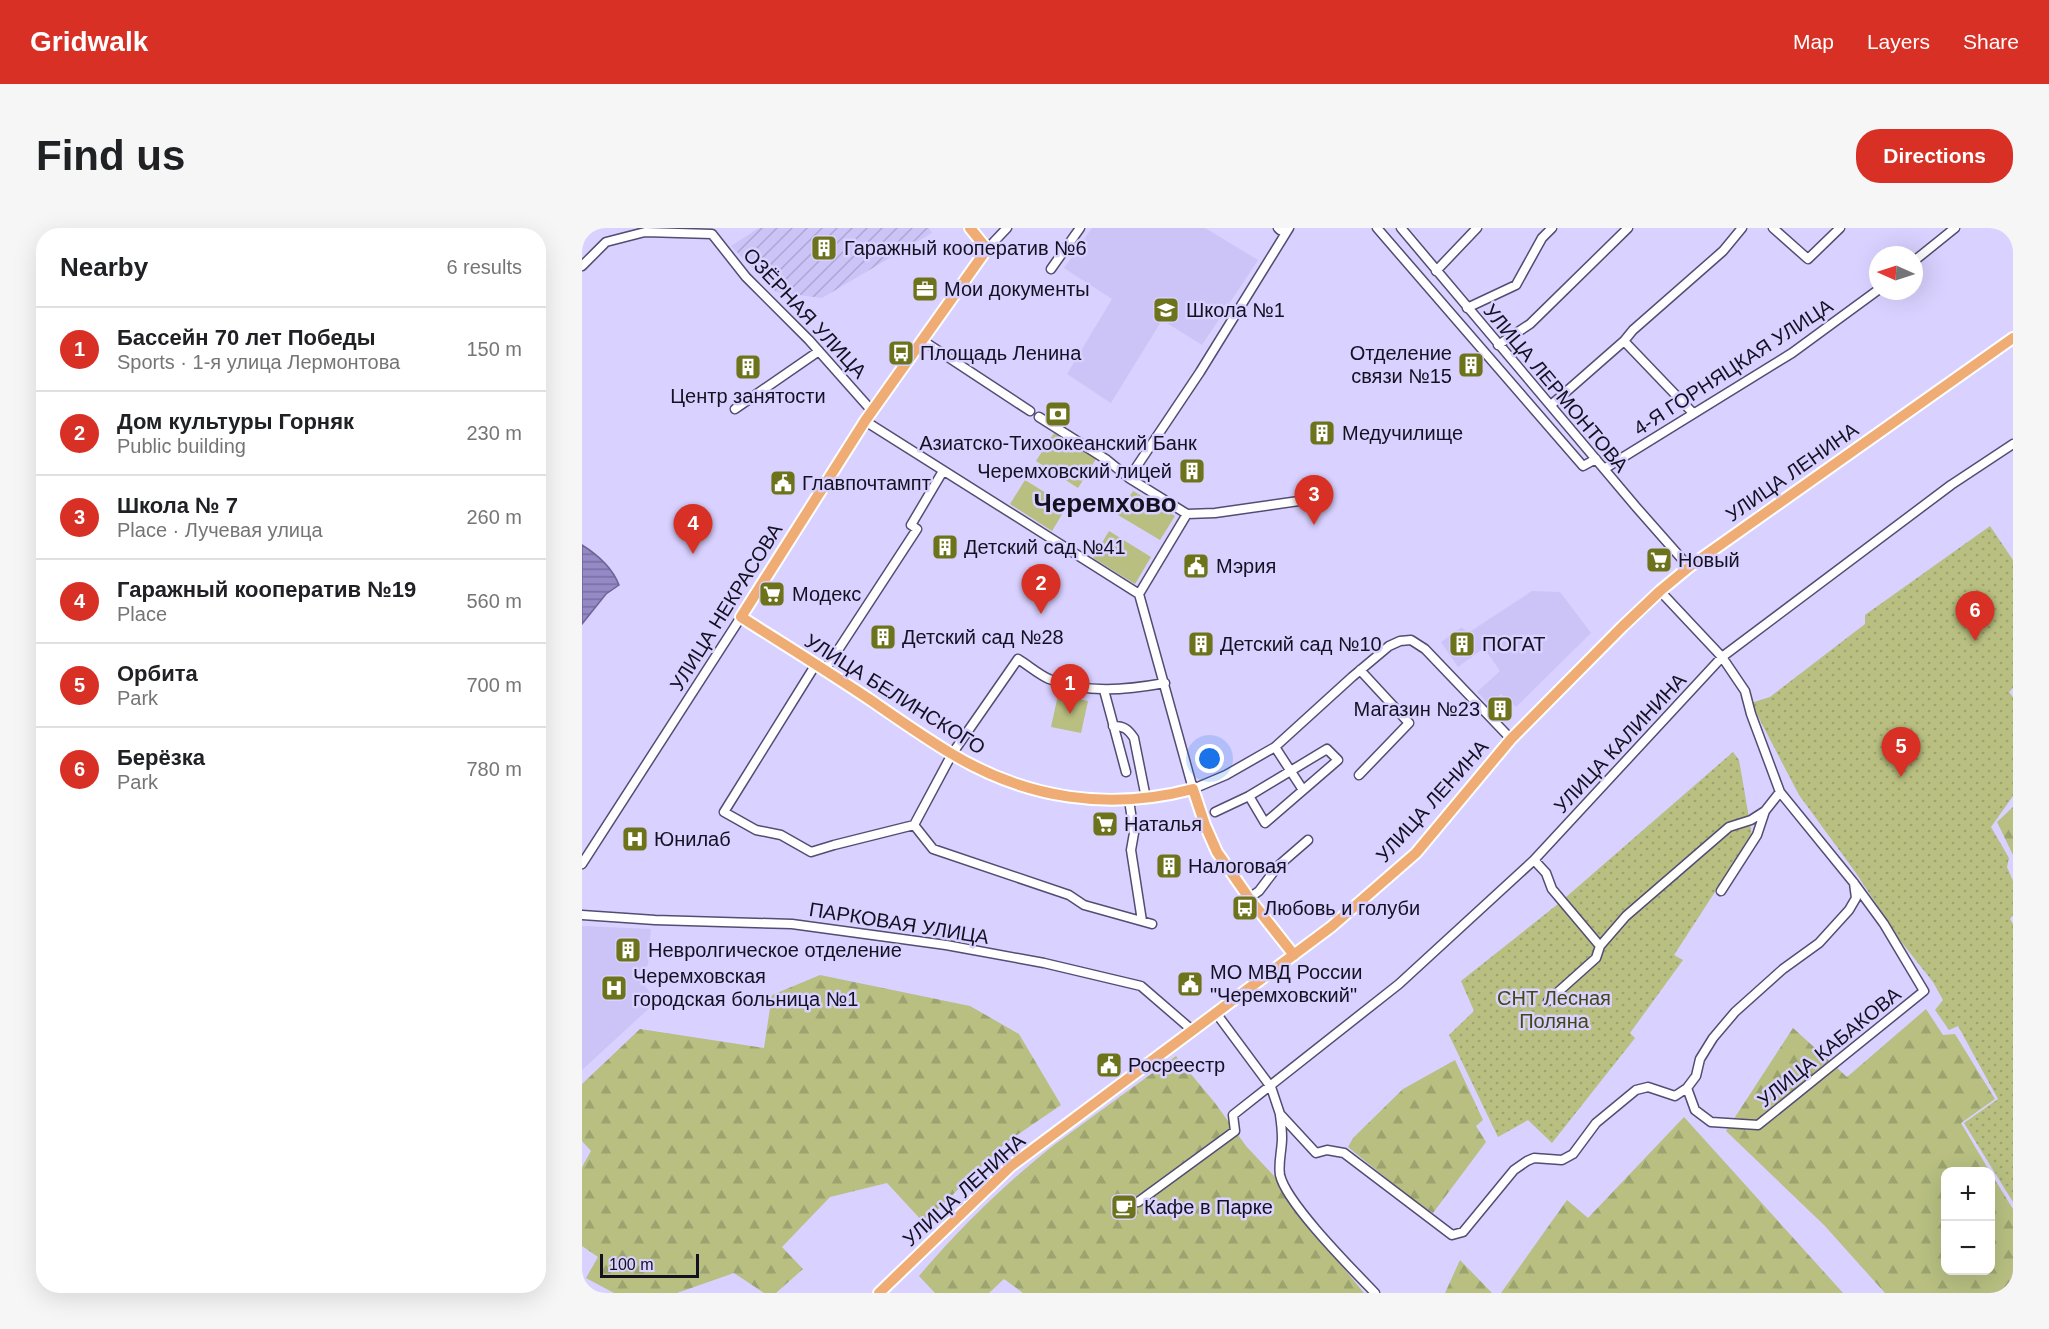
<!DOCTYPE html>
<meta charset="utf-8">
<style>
:root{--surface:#fff;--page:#f6f6f6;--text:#202124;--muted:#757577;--line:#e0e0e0;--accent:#d93025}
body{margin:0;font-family:Arial,sans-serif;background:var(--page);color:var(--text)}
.controls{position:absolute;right:18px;bottom:18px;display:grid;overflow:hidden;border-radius:12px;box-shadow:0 6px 24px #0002}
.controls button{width:54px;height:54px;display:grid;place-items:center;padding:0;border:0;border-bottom:2px solid var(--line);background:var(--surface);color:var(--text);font:30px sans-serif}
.compass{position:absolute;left:1287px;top:18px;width:54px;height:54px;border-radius:50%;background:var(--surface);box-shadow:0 6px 24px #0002;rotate:273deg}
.scale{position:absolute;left:18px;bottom:15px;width:99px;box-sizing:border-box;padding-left:6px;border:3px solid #141120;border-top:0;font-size:16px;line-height:21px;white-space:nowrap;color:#141120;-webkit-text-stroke:4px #d9d1ff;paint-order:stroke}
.you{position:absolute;left:628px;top:531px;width:21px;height:21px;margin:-15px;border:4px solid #fff;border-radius:50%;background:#1a73e8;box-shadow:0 0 0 9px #1a73e833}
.badge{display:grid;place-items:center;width:39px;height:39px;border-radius:50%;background:var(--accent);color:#fff;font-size:20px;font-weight:700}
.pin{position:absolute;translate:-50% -50px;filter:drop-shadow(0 2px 3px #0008)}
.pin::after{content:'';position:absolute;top:32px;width:21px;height:18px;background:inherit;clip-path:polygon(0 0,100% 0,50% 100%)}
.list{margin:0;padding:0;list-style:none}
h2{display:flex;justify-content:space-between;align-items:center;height:78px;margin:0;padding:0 24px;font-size:26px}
h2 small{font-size:20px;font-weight:400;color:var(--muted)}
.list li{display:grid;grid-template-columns:39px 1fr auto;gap:18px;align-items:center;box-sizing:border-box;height:84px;padding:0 24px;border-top:2px solid var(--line)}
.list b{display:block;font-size:22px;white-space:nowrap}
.list p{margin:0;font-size:20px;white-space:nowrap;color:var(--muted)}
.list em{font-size:20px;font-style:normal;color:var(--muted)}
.map{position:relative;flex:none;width:1431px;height:1065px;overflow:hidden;border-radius:24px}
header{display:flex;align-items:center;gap:36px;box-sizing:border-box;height:84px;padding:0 30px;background:var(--accent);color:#fff}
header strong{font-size:28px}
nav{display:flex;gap:33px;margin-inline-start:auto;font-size:21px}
.intro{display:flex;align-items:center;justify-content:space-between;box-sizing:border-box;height:144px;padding:0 36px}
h1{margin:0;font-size:42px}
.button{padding:15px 27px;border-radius:24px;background:var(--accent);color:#fff;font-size:21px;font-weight:700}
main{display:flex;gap:36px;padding:0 36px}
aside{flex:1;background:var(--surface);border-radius:24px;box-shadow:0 6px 24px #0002}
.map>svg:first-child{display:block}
</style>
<header>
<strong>Gridwalk</strong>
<nav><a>Map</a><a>Layers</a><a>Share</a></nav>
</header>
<div class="intro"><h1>Find us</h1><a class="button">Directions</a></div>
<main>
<aside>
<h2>Nearby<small>6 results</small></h2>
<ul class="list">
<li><span class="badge">1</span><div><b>Бассейн 70 лет Победы</b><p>Sports · 1-я улица Лермонтова</p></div><em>150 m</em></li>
<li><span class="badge">2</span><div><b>Дом культуры Горняк</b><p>Public building</p></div><em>230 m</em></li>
<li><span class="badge">3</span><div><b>Школа № 7</b><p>Place · Лучевая улица</p></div><em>260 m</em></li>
<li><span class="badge">4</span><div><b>Гаражный кооператив №19</b><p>Place</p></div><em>560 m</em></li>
<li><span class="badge">5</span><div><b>Орбита</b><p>Park</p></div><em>700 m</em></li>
<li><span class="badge">6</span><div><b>Берёзка</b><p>Park</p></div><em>780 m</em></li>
</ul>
</aside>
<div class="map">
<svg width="1431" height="1065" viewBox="0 0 1431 1065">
<defs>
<pattern id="industrial-furrows" width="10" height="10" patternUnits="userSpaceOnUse" patternTransform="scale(1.5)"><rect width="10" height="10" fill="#ccc3f7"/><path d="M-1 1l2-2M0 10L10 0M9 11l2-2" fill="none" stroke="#aea6d3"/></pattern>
<pattern id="forest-firs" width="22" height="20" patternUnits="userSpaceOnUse" patternTransform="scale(1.5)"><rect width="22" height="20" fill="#b8bf81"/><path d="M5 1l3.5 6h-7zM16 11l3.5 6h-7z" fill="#9da36f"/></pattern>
<pattern id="park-dots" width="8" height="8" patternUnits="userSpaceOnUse" patternTransform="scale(1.5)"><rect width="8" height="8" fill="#b8bf81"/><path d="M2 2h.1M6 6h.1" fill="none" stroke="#9da36f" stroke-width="1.8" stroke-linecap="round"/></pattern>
<pattern id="water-rules" width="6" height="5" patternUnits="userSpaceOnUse" patternTransform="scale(1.5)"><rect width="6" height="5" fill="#9589c6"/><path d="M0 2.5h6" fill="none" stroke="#786fa0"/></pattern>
</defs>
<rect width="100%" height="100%" fill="#d9d1ff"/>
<!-- built -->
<path fill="#ccc3f7" d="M510 0H623L676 32 620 117 580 92 529 175 485 146 530 71 482 40Z
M950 363 978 364 1009 405 934 479 919 466 907 476 895 464 918 443 902 420 876 439 859 414 880 399 886 405Z
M0 698 69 701 66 737 54 747 75 773 0 842Z"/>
<!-- industrial -->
<path fill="url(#industrial-furrows)" d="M177 0H347L350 5 240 70 194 64 149 18Z"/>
<!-- grass -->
<path fill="#b8bf81" d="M472 205 514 231 496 260 454 233Z
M443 252 485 278 470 303 428 276Z
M551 263 593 288 578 312 536 287Z
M527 303 569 329 553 356 511 330Z
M476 467 506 473 499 505 469 499Z"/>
<!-- forest -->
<path fill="url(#forest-firs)" d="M1431 579V627L1415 594Z
M238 747 388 778 437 806 479 877 422 916 342 995 305 955 248 969 200 1019 221 1041 194 1065H182L152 1045 95 1065H32L4 1050 16 1029 0 1018V939L9 923 0 913V856L58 801 182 820 190 767Z
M1344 781 1361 807 1373 806 1413 871 1379 895 1408 944H1364V1042H1408V944L1431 981V1065H1303L1242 997 1144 903 1211 800 1265 849Z
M594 828 633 875 664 918 692 948 709 976 782 1065H441L422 1051 407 1065H353L337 1048C375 1003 425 954 472 917 512 887 553 858 594 828Z
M873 832 901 892 894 898 904 914 851 985 836 976 766 919 771 910 821 861Z
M1102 889 1261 1065H919L985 972 1006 990Z
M878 1032 910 1065H863Z"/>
<!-- park -->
<path fill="url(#park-dots)" d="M1408 298 1431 332V460L1427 464 1431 469V568L1409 599 1427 630 1425 639 1431 653V687L1428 691 1431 696V974L1382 895 1416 871 1376 798 1367 802 1353 782 1361 772 1351 754 1317 711 1274 645 1217 567 1169 475 1188 469 1283 396V387Z
M1151 524 1157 532 1170 607 1092 727 1101 732 1048 805 1053 810 970 915 946 892 916 909 867 807 892 783 879 753 976 676Z"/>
<!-- water -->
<path fill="url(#water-rules)" stroke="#6e6594" stroke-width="1.5" d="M0 317C16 327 30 339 37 357L24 366 0 396Z"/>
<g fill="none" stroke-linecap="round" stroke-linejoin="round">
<!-- stream -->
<path stroke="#6e6594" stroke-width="2" d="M0 13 10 0"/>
<defs>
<path id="minor" d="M696 0 698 2 699 0
M795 0 1001 238 1014 231
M819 0 1055 280 1107 339
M1191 0 1226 31 1258 0
M405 21 425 0
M1332 33 1373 0
M0 38 24 14 63 4 130 6 164 49 227 112 290 183
M469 41 498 0
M854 43 895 0
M885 80 934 57 960 10 970 0
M340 112 448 183
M1042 113 1111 185
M916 117 948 96 1046 0
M969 177 1042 113 1051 102 1141 23 1160 0
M153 181 237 123
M457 189 525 232 547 250 605 286
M283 193 557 366 611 561 644 547 693 519 770 449 807 418 818 413 829 412 843 421 929 511
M1022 241 1210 125 1296 62
M547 250 618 144 707 0
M605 286 633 285 745 269
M1078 363 1140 429 1163 463 1169 486 1198 564 1272 655 1302 696 1342 763 1176 897 1129 894 1113 882 1105 860
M557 366 605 286
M234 436 142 584 174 602 199 607 229 624 252 617 332 597 370 526 436 431C446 437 456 446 467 451 505 466 544 462 583 455
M243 442 335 301 329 297 361 243
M522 462 544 544
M531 498C542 498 546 501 552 510L564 570
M693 519 721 562
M777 547 827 495 778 442
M547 572 552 605 549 622 560 693
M633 584 667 568 745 521 756 532 683 595 667 568
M332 597 351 621 487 667 502 677 570 696
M952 632 964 645 970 661 1018 718 1014 730 966 773
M0 636 159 389
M1139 663 1175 607 1183 583 1198 564
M667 670 677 663 696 638 726 612
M0 687 73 692 210 696 364 717 462 735 559 758 610 802
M1018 718 1044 688 1147 599 1169 592 1183 583
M634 785 689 859 698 886 734 925 745 922 762 925 870 1007 881 1004 932 942 945 933 952 930 980 932 991 926 1014 895 1054 862 1066 859 1093 868 1105 860 1114 848 1118 831 1131 810 1153 784 1201 741 1237 715 1267 682 1274 670 1272 655
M698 887C699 894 700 902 700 910 700 922 696 935 698 947 704 975 771 1042 793 1065
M556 974 653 903 651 887 817 756 952 632 1140 429 1369 257 1431 216"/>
<path id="major" d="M388 0 405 21 283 193 159 389C203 417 247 444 290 473 316 491 343 510 370 526 445 571 527 583 611 561L623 597 635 624 667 670 712 727
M297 1065 429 938 749 699 834 625 929 511 1040 399 1078 363 1107 339 1431 110"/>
</defs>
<!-- minor casing -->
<use href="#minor" stroke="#544c72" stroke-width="11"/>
<!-- major casing -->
<use href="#major" stroke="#fff" stroke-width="14"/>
<!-- minor -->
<use href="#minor" stroke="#fff" stroke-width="8"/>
<!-- major -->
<use href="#major" stroke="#efad75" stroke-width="10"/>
</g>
<!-- icons -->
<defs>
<symbol id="building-square" viewBox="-11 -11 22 22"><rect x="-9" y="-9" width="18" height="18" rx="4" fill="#6d731b" stroke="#d9d1ff"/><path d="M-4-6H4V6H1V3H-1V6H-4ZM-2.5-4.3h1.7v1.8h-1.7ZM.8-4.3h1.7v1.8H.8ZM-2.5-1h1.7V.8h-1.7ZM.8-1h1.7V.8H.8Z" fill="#fff"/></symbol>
<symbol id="office-square" viewBox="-11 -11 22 22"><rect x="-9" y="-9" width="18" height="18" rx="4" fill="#6d731b" stroke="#d9d1ff"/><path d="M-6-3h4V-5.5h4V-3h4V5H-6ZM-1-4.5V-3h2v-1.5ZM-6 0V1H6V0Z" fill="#fff"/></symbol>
<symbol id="school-square" viewBox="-11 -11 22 22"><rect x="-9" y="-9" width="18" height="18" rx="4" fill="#6d731b" stroke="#d9d1ff"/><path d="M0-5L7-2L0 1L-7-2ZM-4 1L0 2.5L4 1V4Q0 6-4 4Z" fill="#fff"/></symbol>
<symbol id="bus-square" viewBox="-11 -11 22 22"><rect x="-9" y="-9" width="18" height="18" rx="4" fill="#6d731b" stroke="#d9d1ff"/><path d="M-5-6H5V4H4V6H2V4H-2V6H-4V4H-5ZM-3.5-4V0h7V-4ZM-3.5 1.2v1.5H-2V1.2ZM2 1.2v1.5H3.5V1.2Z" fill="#fff"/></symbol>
<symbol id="bank-square" viewBox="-11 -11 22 22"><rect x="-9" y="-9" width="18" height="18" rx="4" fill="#6d731b" stroke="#d9d1ff"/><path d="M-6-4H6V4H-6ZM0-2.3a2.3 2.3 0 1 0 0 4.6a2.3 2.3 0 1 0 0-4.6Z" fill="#fff"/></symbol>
<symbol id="civic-square" viewBox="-11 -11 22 22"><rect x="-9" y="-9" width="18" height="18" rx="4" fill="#6d731b" stroke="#d9d1ff"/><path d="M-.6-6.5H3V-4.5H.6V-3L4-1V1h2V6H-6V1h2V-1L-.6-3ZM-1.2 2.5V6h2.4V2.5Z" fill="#fff"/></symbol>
<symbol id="supermarket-square" viewBox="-11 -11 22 22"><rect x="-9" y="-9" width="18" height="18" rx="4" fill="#6d731b" stroke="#d9d1ff"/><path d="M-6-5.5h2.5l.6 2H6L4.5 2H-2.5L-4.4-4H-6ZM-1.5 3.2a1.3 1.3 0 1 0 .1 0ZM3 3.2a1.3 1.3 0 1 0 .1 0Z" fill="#fff"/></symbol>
<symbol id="hospital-square" viewBox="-11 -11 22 22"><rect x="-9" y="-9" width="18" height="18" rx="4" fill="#6d731b" stroke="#d9d1ff"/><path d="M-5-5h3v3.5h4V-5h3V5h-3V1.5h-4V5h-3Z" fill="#fff"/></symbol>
<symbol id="cafe-square" viewBox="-11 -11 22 22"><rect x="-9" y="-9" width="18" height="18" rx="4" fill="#6d731b" stroke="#d9d1ff"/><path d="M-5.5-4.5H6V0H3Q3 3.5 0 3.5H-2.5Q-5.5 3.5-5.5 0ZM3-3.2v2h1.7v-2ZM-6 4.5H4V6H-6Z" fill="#fff"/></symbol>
</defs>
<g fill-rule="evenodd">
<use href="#building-square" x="227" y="5" width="30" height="30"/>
<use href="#office-square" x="328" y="46" width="30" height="30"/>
<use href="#school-square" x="569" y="67" width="30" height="30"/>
<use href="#bus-square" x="304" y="110" width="30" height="30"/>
<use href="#building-square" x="874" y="122" width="30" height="30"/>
<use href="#building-square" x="151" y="124" width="30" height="30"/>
<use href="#bank-square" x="461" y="171" width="30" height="30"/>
<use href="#building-square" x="725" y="190" width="30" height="30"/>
<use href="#building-square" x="595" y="228" width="30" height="30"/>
<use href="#civic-square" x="186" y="240" width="30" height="30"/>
<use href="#building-square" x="348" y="304" width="30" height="30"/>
<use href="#supermarket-square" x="1062" y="317" width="30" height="30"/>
<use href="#civic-square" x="599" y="323" width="30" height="30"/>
<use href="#supermarket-square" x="175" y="351" width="30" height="30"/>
<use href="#building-square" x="286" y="394" width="30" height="30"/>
<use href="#building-square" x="604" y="401" width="30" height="30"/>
<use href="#building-square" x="865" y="401" width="30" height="30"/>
<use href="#building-square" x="903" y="466" width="30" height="30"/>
<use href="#supermarket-square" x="508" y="581" width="30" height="30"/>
<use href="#hospital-square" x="38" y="596" width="30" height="30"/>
<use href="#building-square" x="572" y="623" width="30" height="30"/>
<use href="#bus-square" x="648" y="665" width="30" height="30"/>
<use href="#building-square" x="31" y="707" width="30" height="30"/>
<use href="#civic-square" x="593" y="741" width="30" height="30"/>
<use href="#hospital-square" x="17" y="745" width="30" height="30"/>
<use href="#civic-square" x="512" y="822" width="30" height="30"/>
<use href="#cafe-square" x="527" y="964" width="30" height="30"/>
</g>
<g text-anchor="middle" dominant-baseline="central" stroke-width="5" stroke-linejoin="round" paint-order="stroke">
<!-- poi labels -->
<g font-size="20" fill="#141120" stroke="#d9d1ff" text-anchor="start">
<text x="262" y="20">Гаражный кооператив №6</text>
<text x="362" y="61">Мои документы</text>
<text x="604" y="82">Школа №1</text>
<text x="338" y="125">Площадь Ленина</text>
<text x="870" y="125" text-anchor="end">Отделение<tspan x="870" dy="23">связи №15</tspan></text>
<text x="166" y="168" text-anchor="middle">Центр занятости</text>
<text x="760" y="205">Медучилище</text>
<text x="476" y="215" text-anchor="middle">Азиатско-Тихоокеанский Банк</text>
<text x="590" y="243" text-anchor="end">Черемховский лицей</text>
<text x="220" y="255">Главпочтампт</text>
<text x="382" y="319">Детский сад №41</text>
<text x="1096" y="332">Новый</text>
<text x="634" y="338">Мэрия</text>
<text x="210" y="366">Модекс</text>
<text x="320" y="409">Детский сад №28</text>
<text x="638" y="416">Детский сад №10</text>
<text x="900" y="416">ПОГАТ</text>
<text x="898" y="481" text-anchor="end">Магазин №23</text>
<text x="542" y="596">Наталья</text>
<text x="72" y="611">Юнилаб</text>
<text x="606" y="638">Налоговая</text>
<text x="682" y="680">Любовь и голуби</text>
<text x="66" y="722">Невролгическое отделение</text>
<text x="628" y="744">МО МВД России<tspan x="628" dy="23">"Черемховский"</tspan></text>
<text x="51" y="748">Черемховская<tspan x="51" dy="23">городская больница №1</tspan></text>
<text x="546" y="837">Росреестр</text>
<text x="562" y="979">Кафе в Парке</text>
</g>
<!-- street labels -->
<g font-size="20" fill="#141120" stroke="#d9d1ff">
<text transform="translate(223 85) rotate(47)">ОЗЁРНАЯ УЛИЦА</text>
<text transform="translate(1151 139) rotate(-33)">4-Я ГОРНЯЦКАЯ УЛИЦА</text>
<text transform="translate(974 160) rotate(50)">УЛИЦА ЛЕРМОНТОВА</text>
<text transform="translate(1210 244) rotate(-35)">УЛИЦА ЛЕНИНА</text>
<text transform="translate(144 379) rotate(-58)">УЛИЦА НЕКРАСОВА</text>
<text transform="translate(313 466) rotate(32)">УЛИЦА БЕЛИНСКОГО</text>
<text transform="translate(1038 515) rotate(-47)">УЛИЦА КАЛИНИНА</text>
<text transform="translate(850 573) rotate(-48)">УЛИЦА ЛЕНИНА</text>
<text transform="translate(317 695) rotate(9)">ПАРКОВАЯ УЛИЦА</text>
<text transform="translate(1247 819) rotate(-39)">УЛИЦА КАБАКОВА</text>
<text transform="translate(382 962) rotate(-42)">УЛИЦА ЛЕНИНА</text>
</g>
<!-- park labels -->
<g font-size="20" fill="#434713" stroke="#d9d1ff">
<text x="972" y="770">СНТ Лесная<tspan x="972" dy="23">Поляна</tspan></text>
</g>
<!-- district labels -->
<g font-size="26" font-weight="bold" fill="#141120" stroke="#d9d1ff">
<text x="523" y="275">Черемхово</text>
</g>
</g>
</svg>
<div class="controls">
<button>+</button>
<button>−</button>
</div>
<svg class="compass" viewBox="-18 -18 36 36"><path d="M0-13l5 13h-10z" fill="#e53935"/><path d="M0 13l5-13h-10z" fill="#757577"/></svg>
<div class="scale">100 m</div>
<div class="you"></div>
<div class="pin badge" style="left:488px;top:486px">1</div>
<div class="pin badge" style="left:459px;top:386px">2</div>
<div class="pin badge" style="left:732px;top:297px">3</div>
<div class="pin badge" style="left:111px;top:326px">4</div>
<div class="pin badge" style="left:1319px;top:549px">5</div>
<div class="pin badge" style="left:1393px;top:413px">6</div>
</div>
</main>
